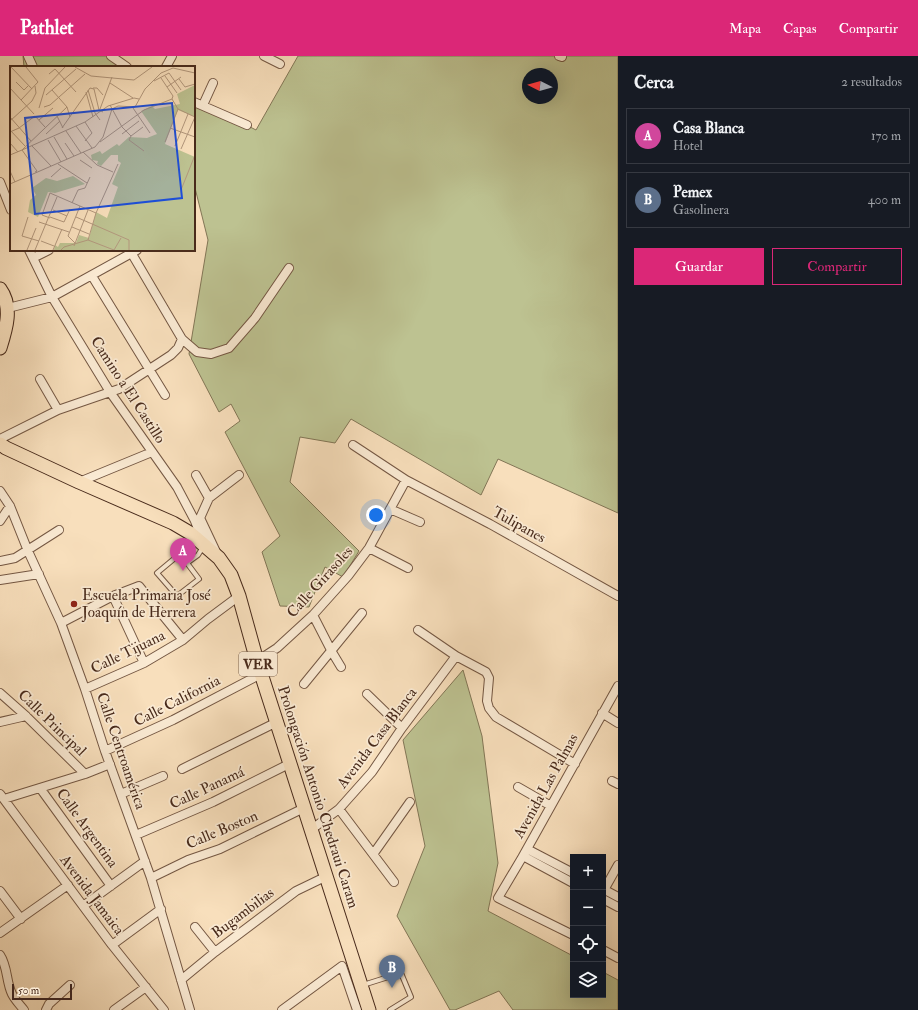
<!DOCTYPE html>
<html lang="es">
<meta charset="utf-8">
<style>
:root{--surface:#171b24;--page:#242831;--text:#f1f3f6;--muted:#9ea1a6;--line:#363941;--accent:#db2777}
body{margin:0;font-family:"IM FELL Double Pica",serif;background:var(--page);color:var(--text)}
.controls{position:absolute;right:12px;bottom:12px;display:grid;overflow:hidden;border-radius:0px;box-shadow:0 4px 16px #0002}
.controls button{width:36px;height:36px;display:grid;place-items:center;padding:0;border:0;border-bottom:1px solid var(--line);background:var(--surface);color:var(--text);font:20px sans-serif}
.compass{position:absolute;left:522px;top:12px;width:36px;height:36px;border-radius:50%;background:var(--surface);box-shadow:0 4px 16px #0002;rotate:276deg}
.scale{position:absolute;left:12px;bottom:10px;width:60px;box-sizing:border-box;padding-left:4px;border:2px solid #482a1b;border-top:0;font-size:11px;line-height:14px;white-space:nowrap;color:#482a1b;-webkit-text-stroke:3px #faead3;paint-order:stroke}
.you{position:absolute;left:376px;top:459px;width:14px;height:14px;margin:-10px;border:3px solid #fff;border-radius:50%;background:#1a73e8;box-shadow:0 0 0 6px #1a73e833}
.badge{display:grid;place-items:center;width:26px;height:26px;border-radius:50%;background:var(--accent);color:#fff;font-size:13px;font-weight:700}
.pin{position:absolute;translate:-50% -33px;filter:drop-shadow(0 1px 2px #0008)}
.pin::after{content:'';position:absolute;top:21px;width:14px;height:12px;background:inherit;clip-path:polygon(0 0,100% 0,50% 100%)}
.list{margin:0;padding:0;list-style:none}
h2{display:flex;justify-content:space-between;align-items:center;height:52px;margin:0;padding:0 16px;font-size:17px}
h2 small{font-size:13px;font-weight:400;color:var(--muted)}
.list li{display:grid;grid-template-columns:26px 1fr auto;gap:12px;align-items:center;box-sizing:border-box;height:56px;margin:0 8px 8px;padding:0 8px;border:1px solid var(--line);border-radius:0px}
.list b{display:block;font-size:15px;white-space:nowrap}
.list p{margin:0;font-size:13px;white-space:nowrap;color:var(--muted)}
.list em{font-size:13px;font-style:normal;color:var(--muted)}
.actions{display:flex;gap:8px;padding:12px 16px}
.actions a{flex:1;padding:9px 0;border:1px solid var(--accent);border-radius:0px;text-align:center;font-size:14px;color:var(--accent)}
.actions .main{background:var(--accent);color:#fff}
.icon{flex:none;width:22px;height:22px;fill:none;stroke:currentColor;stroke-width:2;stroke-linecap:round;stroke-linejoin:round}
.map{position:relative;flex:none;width:618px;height:954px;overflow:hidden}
header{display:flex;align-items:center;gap:24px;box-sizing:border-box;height:56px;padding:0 20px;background:var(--accent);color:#fff}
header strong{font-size:19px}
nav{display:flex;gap:22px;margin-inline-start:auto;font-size:14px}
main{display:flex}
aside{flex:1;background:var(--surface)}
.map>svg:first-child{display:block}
</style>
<header>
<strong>Pathlet</strong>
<nav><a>Mapa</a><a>Capas</a><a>Compartir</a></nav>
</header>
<main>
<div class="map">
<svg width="618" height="954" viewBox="0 0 618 954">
<rect width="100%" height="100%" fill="#f8dfbc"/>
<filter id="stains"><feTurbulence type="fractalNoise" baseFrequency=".005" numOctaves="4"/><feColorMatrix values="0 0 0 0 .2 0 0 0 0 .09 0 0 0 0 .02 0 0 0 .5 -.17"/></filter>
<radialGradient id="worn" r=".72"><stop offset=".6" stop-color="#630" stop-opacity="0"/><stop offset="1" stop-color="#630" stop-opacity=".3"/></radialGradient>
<!-- green -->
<path fill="#bdc291" stroke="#827656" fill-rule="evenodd" d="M23 0H112L134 11H24Z
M298 0H618V457L498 403 481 439 351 363 335 387 300 381 290 426 359 495 343 521 325 511 309 551 280 550 262 496 280 480 225 376 240 365 231 348 219 356 189 298 208 184 194 128V42L256 74ZM528 18H552V42H528Z
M463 614 482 680 498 807 488 855 573 900V939H603V916L618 924V954H513L499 935 455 954H450L397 860 425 790 403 684Z"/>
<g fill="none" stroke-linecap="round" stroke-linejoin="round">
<defs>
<path id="lane" d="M187 507 180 503 175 502 157 517 177 540 199 523 187 507 198 499 203 491
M363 929 401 917 411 941 390 954"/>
<path id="street" d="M28 0 33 11
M111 0 127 11
M264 0 280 8
M559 0 562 1
M166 11 172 0
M194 46 247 69
M203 49 213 27
M0 126 11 154
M29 194 52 241 110 336 177 431 195 465 203 486
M132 198 182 283 197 296 211 298 229 292 255 262 289 212
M33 202 49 194
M92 220 165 339
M8 252 52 241 137 194
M40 323 58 354
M0 383 58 354 119 333 171 299 178 292 182 283
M353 389 406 424 490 468 618 540
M196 419 209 442
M79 426 152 396
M0 435 10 450 28 495 61 567 85 633 105 695 151 822 190 954
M390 453 420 466
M200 462 217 498
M0 465 10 450
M195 465 200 462 209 442 239 419
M369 492 408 512
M0 505 15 502 59 474
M0 524 39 518
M113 540 144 607
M313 559 332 596 341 611
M61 567 113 540 139 530 183 584
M418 574 456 600 486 616 489 622 487 645 489 652 496 661 575 708
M257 605 277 592 313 559 348 520 369 492 406 424
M304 628 362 557
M85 633 144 607 183 584 208 563 239 540
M0 637 26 660 85 718
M367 638 402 672
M602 657 618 667
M0 666 26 660
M105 695 173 664 261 618
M182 713 277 666
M612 725 618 728
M518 731 551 750
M40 732 111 830
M0 738 112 889 164 954
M121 738 163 720
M4 743 85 718 110 708
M339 753 394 826
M312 773 339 753 372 716 402 672 456 600
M136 779 213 746 289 708
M527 793 573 817
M374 797 410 746
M523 800 573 827
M151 822 188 804 220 793 304 752
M603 833 618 841
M604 834 618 809
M0 835 21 863
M603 843 618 851
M83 850 145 805
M195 871 215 896
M0 877 68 829
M573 879 498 842 523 800 618 630
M112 889 161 853
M603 894 618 902
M0 899C8 911 6 926 12 938 15 944 20 949 24 954
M181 924 215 896 296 835 327 820
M46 954 49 948 70 929
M114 954 146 931
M282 954 342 910 357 954"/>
<path id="primary" d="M0 233C13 251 6 273 0 292
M0 388 6 392 79 426 173 467 190 477 219 502 231 519 239 540 257 605 369 954"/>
</defs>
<!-- lane casing -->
<use href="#lane" stroke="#745743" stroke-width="6"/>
<!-- street casing -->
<use href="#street" stroke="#745743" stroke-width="10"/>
<!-- primary casing -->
<use href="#primary" stroke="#482a1b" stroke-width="15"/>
<!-- lane -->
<use href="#lane" stroke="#faead3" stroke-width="4"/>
<!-- street -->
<use href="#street" stroke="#faead3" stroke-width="8"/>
<!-- primary -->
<use href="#primary" stroke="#f8dfbc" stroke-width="13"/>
</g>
<!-- markers -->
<circle fill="#8f2418" stroke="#faead3" stroke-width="1.5" cx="74" cy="548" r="4"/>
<g text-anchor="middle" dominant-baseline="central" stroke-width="3.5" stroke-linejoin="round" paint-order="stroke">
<!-- shield labels -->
<rect fill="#faead3" stroke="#7d6452" stroke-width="1" x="239" y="596" width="38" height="24" rx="3"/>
<g font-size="14" font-weight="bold" fill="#482a1b">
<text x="258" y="608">VER</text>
</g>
<!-- street labels -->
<g font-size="15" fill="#482a1b" stroke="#faead3">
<text transform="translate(128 334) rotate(57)">Camino a El Castillo</text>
<text transform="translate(519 469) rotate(29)">Tulipanes</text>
<text transform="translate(320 526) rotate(-48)">Calle Girasoles</text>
<text transform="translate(128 596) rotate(-26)">Calle Tijuana</text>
<text transform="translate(177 645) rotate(-27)">Calle California</text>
<text transform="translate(52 667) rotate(44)">Calle Principal</text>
<text transform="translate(377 682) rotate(-53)">Avenida Casa Blanca</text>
<text transform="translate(121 695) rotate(71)">Calle Centroamérica</text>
<text transform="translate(546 730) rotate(-61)">Avenida Las Palmas</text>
<text transform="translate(207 732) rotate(-25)">Calle Panamá</text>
<text transform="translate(318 741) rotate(72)">Prolongación Antonio Chedraui Caram</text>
<text transform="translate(87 772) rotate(54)">Calle Argentina</text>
<text transform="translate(222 774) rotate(-23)">Calle Boston</text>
<text transform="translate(92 839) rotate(53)">Avenida Jamaica</text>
<text transform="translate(243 857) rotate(-37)">Bugambilias</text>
</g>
<!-- poi labels -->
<g font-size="15" fill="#482a1b" stroke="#faead3" text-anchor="start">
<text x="82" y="539">Escuela Primaria José<tspan x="82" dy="17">Joaquín de Herrera</tspan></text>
</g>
</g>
<!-- overview -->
<g transform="translate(10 10)">
<rect width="185" height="185" fill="#f8dfbc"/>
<path d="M185 19V51L168 44 155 78 185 91V184H44L45 179 48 181 50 177H66L69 169 79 172 86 146 97 152 108 121 102 118 111 97 108 95V89H101L91 100 87 98 88 95 82 94 81 89 90 85 92 88 107 78 109 80 119 71 137 72 147 68 131 45 142 40 145 43 170 38 167 28ZM63 110 75 118 45 127 38 126 28 151 18 146 20 134 26 129 22 122 36 112 47 115Z" fill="#bdc291"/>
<path fill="none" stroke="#b2977c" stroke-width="1" d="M1 1 22 23M65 1 81 10 124 14 142 1M39 8 45 3 66 26M155 10 167 27M169 13 175 21 185 18M144 15 159 7 171 24M6 16 14 24 18 20M100 17 123 32M157 21 171 11M0 22 24 48M83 22H87L93 29M42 24 57 41 60 51M78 24 85 47 90 54M76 26 83 51M36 29 66 3M162 33 168 43 185 51M11 34 28 16 16 1M100 39 112 61 121 70M34 41 40 39 75 8M29 42 35 22 55 1M123 42 140 67M90 43 102 11M47 50 53 62M0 51 21 75M29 54 43 42M0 55 22 35 26 27 25 20M66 60 82 82M133 61 121 70 119 74 134 85M52 62 80 22 84 23 89 44 93 46M160 62 185 71M0 64 15 80M56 65 71 87M0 66 9 62 25 50 35 61M36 68 50 55M112 68 129 55M44 71 57 93M38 74 51 96M75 75 82 67 75 56M90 76 134 44 162 33 163 30 151 12M155 76 168 43M0 77 8 86M55 77 64 90M22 80 41 100M165 80 178 48M171 83 185 51M73 86 87 99 103 106M0 89 12 84 57 41M70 94 82 102M48 98 77 117M0 105 5 116M25 106 27 105 12 84 75 56 98 40 124 32 129 33M41 111 51 102M0 118 85 81 93 71 102 43 108 40 125 41 135 23 151 7 163 2 185 7M171 124 185 89M62 137 68 124 75 122 80 111M43 144 57 150M18 151 12 170 29 175M40 151 54 156 60 143M66 151 119 174V184M40 152 32 149 40 127 86 147M29 156 59 166M62 161 79 168M78 174 86 147 108 98M78 174 104 184 111 172M31 175 44 180M65 177 58 170 70 140M64 180 78 144M17 184 26 162M25 184 47 131M43 184 52 163M51 184 54 181 78 174"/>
<path fill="#1d4ed8" fill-opacity="0.15" stroke="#1d4ed8" stroke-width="2" d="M162 37 172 132 25 148 15 52Z"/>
<rect width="185" height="185" fill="none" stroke="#482a1b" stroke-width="2"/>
</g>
<rect width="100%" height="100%" filter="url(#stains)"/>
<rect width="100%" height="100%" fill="url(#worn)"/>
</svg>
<div class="controls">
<button>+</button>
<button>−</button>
<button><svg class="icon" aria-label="locate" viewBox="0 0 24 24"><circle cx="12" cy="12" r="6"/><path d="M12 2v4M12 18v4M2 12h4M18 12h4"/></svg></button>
<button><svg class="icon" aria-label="layers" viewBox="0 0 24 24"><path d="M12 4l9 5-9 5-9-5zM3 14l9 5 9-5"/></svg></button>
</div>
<svg class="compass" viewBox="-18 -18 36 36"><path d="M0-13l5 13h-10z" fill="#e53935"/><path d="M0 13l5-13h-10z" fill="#9ea1a6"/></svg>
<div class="scale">50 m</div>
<div class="you"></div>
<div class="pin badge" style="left:183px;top:515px;background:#d1479c">A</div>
<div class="pin badge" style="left:392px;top:932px;background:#5c6f8a">B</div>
</div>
<aside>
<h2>Cerca<small>2 resultados</small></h2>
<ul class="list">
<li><span class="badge" style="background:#d1479c">A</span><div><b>Casa Blanca</b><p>Hotel</p></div><em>170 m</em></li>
<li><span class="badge" style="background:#5c6f8a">B</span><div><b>Pemex</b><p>Gasolinera</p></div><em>400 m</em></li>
</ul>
<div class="actions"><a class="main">Guardar</a><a>Compartir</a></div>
</aside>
</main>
